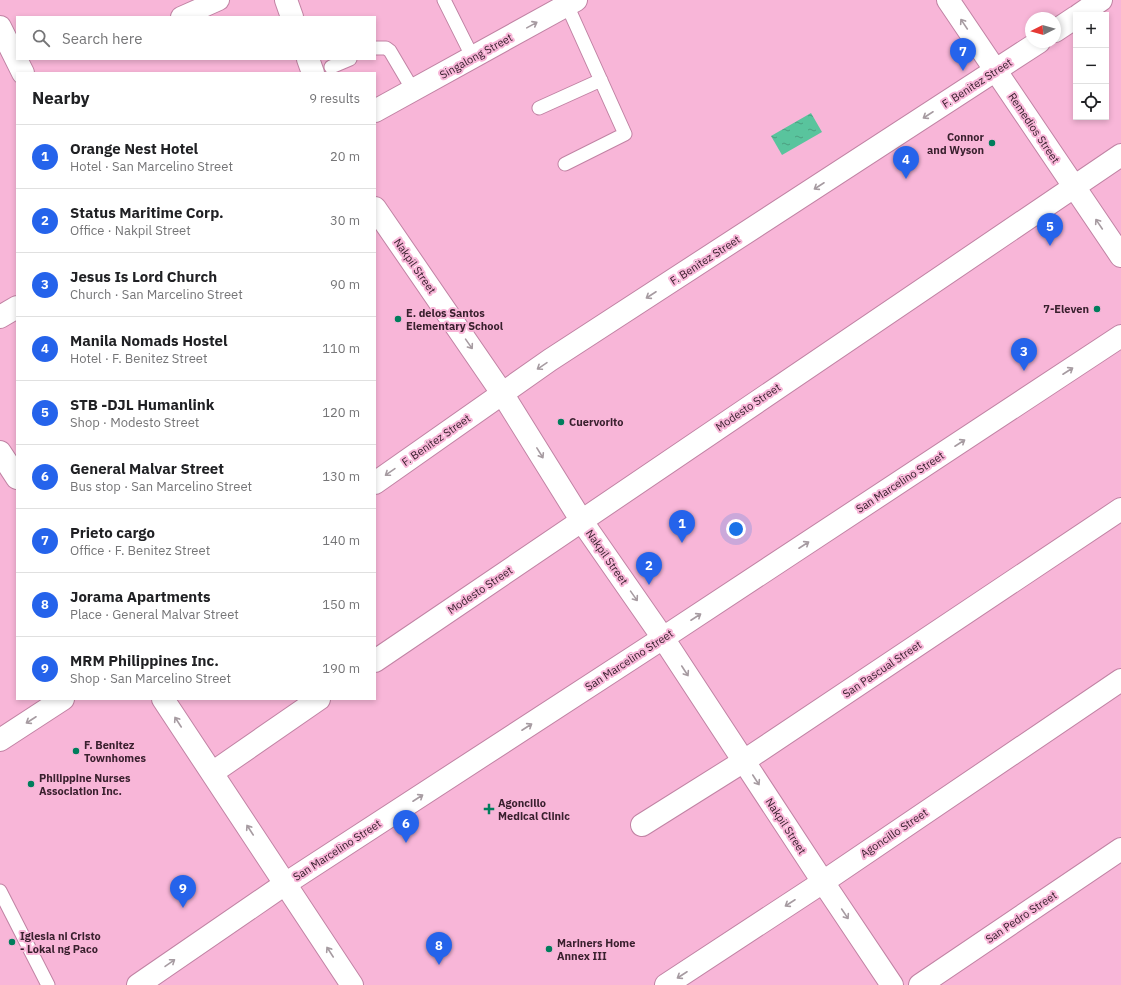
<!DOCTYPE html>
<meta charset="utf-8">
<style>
:root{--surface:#fff;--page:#f6f6f6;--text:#202124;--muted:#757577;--line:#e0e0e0;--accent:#2563eb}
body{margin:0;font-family:"IBM Plex Sans",sans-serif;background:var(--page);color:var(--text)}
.controls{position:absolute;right:12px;top:12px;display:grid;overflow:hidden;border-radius:0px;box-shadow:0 2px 6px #0003}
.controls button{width:36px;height:36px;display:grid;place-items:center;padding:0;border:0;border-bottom:1px solid var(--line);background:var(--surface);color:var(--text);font:20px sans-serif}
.compass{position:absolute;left:1025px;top:12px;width:36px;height:36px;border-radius:50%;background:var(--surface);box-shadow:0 2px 6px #0003;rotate:265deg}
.you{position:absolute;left:736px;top:529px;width:14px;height:14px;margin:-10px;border:3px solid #fff;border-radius:50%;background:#1a73e8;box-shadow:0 0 0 6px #1a73e833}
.badge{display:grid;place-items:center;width:26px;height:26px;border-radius:50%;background:var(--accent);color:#fff;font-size:13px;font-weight:700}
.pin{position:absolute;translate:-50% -33px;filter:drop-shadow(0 1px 2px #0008)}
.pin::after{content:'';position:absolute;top:21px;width:14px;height:12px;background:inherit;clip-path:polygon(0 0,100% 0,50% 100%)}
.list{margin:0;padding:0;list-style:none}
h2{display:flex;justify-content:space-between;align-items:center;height:52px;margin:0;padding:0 16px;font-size:17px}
h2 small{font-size:13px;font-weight:400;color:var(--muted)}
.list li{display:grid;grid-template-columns:26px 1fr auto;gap:12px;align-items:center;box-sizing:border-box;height:64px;padding:0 16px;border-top:1px solid var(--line)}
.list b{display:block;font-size:15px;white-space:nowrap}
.list p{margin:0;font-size:13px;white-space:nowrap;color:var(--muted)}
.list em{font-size:13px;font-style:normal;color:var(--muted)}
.icon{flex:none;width:22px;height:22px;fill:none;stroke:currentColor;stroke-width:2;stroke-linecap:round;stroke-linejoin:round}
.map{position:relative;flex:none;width:1121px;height:985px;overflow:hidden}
.search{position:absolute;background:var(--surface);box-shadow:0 2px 6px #0003;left:16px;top:16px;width:360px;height:44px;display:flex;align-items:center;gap:10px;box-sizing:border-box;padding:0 14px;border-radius:0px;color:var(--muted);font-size:15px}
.panel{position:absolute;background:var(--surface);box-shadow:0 2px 6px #0003;left:16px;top:72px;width:360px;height:628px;border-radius:0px}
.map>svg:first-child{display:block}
</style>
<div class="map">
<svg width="1121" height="985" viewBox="0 0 1121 985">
<defs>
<pattern id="water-ripples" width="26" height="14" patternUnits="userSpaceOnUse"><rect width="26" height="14" fill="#59c49d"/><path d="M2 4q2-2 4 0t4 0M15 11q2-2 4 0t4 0" fill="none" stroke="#4b9f80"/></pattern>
</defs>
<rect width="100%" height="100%" fill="#f8b6d8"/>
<!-- water -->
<path fill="url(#water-ripples)" d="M811 113 822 132 782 155 771 136Z"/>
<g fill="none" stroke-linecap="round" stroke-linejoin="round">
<defs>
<path id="service" d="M444 0 473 58
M375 48H386L390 51 413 90
M331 67 350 59
M539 108 601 80
M565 164 625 134 567 5
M0 891 48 985"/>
<path id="pedestrian" d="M181 17 219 0"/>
<path id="minor" d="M948 0 1121 256
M1079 15 1101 0
M0 27 23 73
M1055 31 1076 17
M375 111 576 0
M0 317 17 307
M0 452 17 478
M375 483 550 360 1039 42
M375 661 1121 155
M163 699 352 985
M0 740 63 699
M212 773 319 699
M642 825 744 761 1121 509
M666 985 823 882 1121 680
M920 985 1121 849"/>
<path id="tertiary" d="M286 0 292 17
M308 59 313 73
M375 208 502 393 581 520 663 638 823 882 892 985"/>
<path id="secondary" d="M138 985 285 884 663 638 1121 336"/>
</defs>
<!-- service casing -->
<use href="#service" stroke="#c183a4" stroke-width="15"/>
<!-- pedestrian casing -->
<use href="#pedestrian" stroke="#c183a4" stroke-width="22"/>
<!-- minor casing -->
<use href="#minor" stroke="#c183a4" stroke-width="24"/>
<!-- tertiary casing -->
<use href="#tertiary" stroke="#c183a4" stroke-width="24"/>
<!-- secondary casing -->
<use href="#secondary" stroke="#c183a4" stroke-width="24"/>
<!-- service -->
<use href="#service" stroke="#fff" stroke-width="13"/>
<!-- pedestrian -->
<use href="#pedestrian" stroke="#fff" stroke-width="20"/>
<!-- minor -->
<use href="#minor" stroke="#fff" stroke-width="22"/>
<!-- tertiary -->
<use href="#tertiary" stroke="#fff" stroke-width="22"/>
<!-- secondary -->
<use href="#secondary" stroke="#fff" stroke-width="22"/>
</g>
<!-- one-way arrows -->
<defs><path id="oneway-shaft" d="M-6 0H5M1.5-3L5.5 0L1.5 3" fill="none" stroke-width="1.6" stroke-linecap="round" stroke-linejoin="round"/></defs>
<g stroke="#a69ba1">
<use href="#oneway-shaft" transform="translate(964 24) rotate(-124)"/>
<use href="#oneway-shaft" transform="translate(532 25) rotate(-29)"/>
<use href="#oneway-shaft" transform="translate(928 115) rotate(147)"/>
<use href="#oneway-shaft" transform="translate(819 186) rotate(147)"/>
<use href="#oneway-shaft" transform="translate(1099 224) rotate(-124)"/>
<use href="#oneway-shaft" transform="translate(651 295) rotate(147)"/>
<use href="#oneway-shaft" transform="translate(469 344) rotate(55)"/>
<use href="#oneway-shaft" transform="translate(542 366) rotate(146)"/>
<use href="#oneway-shaft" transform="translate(1068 371) rotate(-33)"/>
<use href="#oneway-shaft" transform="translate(960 443) rotate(-33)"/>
<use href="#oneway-shaft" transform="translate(540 453) rotate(58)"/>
<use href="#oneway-shaft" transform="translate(390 472) rotate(145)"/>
<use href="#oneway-shaft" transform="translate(804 545) rotate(-33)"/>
<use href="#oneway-shaft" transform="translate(634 596) rotate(55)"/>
<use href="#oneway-shaft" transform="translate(696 617) rotate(-33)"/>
<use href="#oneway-shaft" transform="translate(685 671) rotate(57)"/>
<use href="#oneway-shaft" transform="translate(31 720) rotate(147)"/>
<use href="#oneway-shaft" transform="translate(178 722) rotate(-123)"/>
<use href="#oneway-shaft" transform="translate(527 727) rotate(-33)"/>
<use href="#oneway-shaft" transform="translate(756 780) rotate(57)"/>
<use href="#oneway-shaft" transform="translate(418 798) rotate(-33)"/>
<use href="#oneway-shaft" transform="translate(250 830) rotate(-123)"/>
<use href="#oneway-shaft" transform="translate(790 903) rotate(147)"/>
<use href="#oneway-shaft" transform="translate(845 914) rotate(56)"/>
<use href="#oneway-shaft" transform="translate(330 952) rotate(-123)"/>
<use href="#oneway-shaft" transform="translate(170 963) rotate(-35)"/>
<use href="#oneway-shaft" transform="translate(682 975) rotate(147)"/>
</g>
<!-- markers -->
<g fill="#007d5c" stroke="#f8b6d8" stroke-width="1.5">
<circle cx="992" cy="143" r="4"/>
<circle cx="1097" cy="309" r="4"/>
<circle cx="398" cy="319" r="4"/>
<circle cx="561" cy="422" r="4"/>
<circle cx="76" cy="751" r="4"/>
<circle cx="31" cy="784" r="4"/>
<path d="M487 803h4v4h4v4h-4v4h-4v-4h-4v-4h4z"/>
<circle cx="12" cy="942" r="4"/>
<circle cx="549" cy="949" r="4"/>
</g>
<g text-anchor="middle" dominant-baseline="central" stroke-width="4" stroke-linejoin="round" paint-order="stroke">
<!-- street labels -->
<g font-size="11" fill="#39202e" stroke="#f8b6d8">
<text transform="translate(476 56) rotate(-29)">Singalong Street</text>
<text transform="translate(977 83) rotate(-33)">F. Benitez Street</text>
<text transform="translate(1034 128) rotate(56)">Remedios Street</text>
<text transform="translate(705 260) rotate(-33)">F. Benitez Street</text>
<text transform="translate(415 266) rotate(55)">Nakpil Street</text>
<text transform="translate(748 407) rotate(-34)">Modesto Street</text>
<text transform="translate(436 440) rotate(-35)">F. Benitez Street</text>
<text transform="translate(900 482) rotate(-33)">San Marcelino Street</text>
<text transform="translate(607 557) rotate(55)">Nakpil Street</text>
<text transform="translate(480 590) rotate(-34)">Modesto Street</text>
<text transform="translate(629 660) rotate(-33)">San Marcelino Street</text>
<text transform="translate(882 669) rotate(-34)">San Pascual Street</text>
<text transform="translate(786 826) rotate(57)">Nakpil Street</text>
<text transform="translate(894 833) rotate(-34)">Agoncillo Street</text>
<text transform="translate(337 850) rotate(-33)">San Marcelino Street</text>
<text transform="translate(1021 917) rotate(-34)">San Pedro Street</text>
</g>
<!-- poi labels -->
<g font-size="11" font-weight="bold" fill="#39202e" stroke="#f8b6d8" text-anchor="start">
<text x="984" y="137" text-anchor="end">Connor<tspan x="984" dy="13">and Wyson</tspan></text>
<text x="1089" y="309" text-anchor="end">7-Eleven</text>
<text x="406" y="313">E. delos Santos<tspan x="406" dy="13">Elementary School</tspan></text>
<text x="569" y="422">Cuervorito</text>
<text x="84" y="745">F. Benitez<tspan x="84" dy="13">Townhomes</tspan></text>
<text x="39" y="778">Philippine Nurses<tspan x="39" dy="13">Association Inc.</tspan></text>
<text x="498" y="803">Agoncillo<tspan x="498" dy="13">Medical Clinic</tspan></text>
<text x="20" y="936">Iglesia ni Cristo<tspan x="20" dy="13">- Lokal ng Paco</tspan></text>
<text x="557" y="943">Mariners Home<tspan x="557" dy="13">Annex III</tspan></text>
</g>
</g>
</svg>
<div class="controls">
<button>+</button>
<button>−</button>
<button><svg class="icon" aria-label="locate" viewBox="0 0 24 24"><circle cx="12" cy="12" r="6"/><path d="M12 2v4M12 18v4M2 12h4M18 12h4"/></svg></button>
</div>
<svg class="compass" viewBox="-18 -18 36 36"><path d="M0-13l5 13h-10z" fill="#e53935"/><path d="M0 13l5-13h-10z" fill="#757577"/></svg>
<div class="you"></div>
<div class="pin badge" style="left:682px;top:543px">1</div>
<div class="pin badge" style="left:649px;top:585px">2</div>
<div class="pin badge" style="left:1024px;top:371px">3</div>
<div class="pin badge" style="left:906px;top:179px">4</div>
<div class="pin badge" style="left:1050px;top:246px">5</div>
<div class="pin badge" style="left:406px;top:843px">6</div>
<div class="pin badge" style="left:963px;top:71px">7</div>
<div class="pin badge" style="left:439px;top:965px">8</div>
<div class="pin badge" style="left:183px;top:908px">9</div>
<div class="search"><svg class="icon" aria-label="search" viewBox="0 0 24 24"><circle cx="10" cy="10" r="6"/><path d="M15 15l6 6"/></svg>Search here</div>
<section class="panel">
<h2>Nearby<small>9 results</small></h2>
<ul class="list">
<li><span class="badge">1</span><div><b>Orange Nest Hotel</b><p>Hotel · San Marcelino Street</p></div><em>20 m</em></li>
<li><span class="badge">2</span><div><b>Status Maritime Corp.</b><p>Office · Nakpil Street</p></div><em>30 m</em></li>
<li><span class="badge">3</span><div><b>Jesus Is Lord Church</b><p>Church · San Marcelino Street</p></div><em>90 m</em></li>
<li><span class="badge">4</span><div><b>Manila Nomads Hostel</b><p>Hotel · F. Benitez Street</p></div><em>110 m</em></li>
<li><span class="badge">5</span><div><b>STB -DJL Humanlink</b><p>Shop · Modesto Street</p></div><em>120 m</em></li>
<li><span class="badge">6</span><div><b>General Malvar Street</b><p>Bus stop · San Marcelino Street</p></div><em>130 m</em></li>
<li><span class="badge">7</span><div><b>Prieto cargo</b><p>Office · F. Benitez Street</p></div><em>140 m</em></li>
<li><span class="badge">8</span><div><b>Jorama Apartments</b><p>Place · General Malvar Street</p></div><em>150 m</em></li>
<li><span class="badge">9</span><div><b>MRM Philippines Inc.</b><p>Shop · San Marcelino Street</p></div><em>190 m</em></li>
</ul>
</section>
</div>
